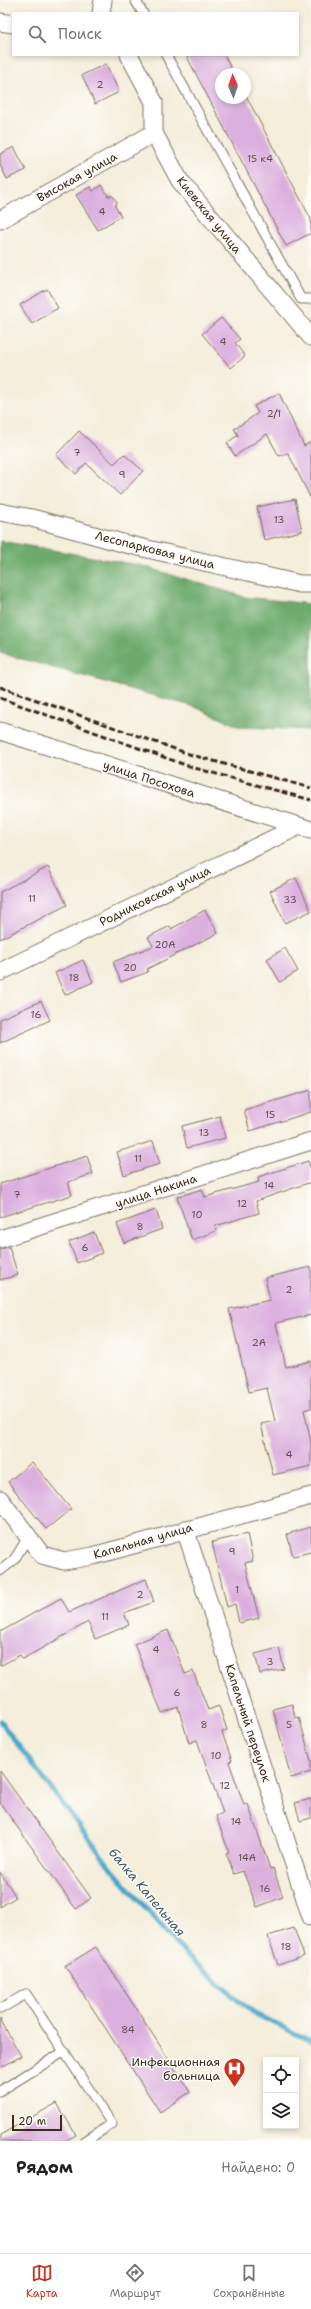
<!DOCTYPE html>
<html lang="ru">
<meta charset="utf-8">
<style>
:root{--surface:#fff;--page:#f6f6f6;--text:#202124;--muted:#757577;--line:#e0e0e0;--accent:#c8321e}
body{margin:0;font-family:"Shantell Sans",sans-serif;background:var(--page);color:var(--text)}
.controls{position:absolute;right:12px;bottom:12px;display:grid;overflow:hidden;border-radius:0px;box-shadow:0 2px 6px #0003}
.controls button{width:36px;height:36px;display:grid;place-items:center;padding:0;border:0;border-bottom:1px solid var(--line);background:var(--surface);color:var(--text);font:20px sans-serif}
.compass{position:absolute;left:215px;top:68px;width:36px;height:36px;border-radius:50%;background:var(--surface);box-shadow:0 2px 6px #0003;rotate:358deg}
.scale{position:absolute;left:12px;bottom:10px;width:50px;box-sizing:border-box;padding-left:4px;border:2px solid #3b2a1e;border-top:0;font-size:11px;line-height:14px;white-space:nowrap;color:#3b2a1e;-webkit-text-stroke:3px #fdfcf7;paint-order:stroke}
.list{margin:0;padding:0;list-style:none}
h2{display:flex;justify-content:space-between;align-items:center;height:52px;margin:0;padding:0 16px;font-size:17px}
h2 small{font-size:13px;font-weight:400;color:var(--muted)}
.icon{flex:none;width:22px;height:22px;fill:none;stroke:currentColor;stroke-width:2;stroke-linecap:round;stroke-linejoin:round}
.map{position:relative;flex:none;width:311px;height:2141px;overflow:hidden}
.search{position:absolute;background:var(--surface);box-shadow:0 2px 6px #0003;left:12px;right:12px;top:12px;height:44px;display:flex;align-items:center;gap:10px;box-sizing:border-box;padding:0 14px;border-radius:0px;color:var(--muted);font-size:15px}
.sheet{height:112px;background:var(--surface)}
nav{display:flex;justify-content:space-around;align-items:center;box-sizing:border-box;height:56px;border-top:1px solid var(--line);background:var(--surface);font-size:11px;color:var(--muted)}
nav a{display:grid;justify-items:center;gap:2px}
nav .on{color:var(--accent)}
.map>svg:first-child{display:block}
</style>
<div class="map">
<svg width="311" height="2141" viewBox="0 0 311 2141">
<rect width="100%" height="100%" fill="#fdfcf7"/>
<filter id="ink" filterUnits="userSpaceOnUse"><feTurbulence type="fractalNoise" baseFrequency=".025" numOctaves="2"/><feDisplacementMap in="SourceGraphic" scale="8" xChannelSelector="R" yChannelSelector="G"/><feConvolveMatrix kernelMatrix="1 2 1 2 8 2 1 2 1" color-interpolation-filters="sRGB"/></filter>
<filter id="wash" filterUnits="userSpaceOnUse"><feTurbulence type="fractalNoise" baseFrequency=".012" numOctaves="4" result="noise"/><feDisplacementMap in="SourceGraphic" scale="16" xChannelSelector="R" yChannelSelector="G"/><feGaussianBlur stdDeviation="0.9" result="paint"/><feColorMatrix in="noise" values="0 0 0 0 0 0 0 0 0 0 0 0 0 0 0 0 0 1.4 0 .05"/><feComposite in="paint" operator="in"/></filter>
<g filter="url(#wash)">
<rect width="100%" height="100%" fill="#f4eedb"/>
<!-- forest -->
<path fill="#6daa6c" stroke="#546a45" d="M0 541 139 565 245 597 311 604V730L240 727 195 707 0 653Z"/>
<g fill="none" stroke-linecap="round" stroke-linejoin="round">
<!-- stream -->
<path stroke="#4aa7c8" stroke-width="5" d="M0 1721 111 1868 188 1957 253 2013 311 2041"/>
</g>
<g id="blocks">
<!-- building -->
<path fill="#dbb0df" d="M186 55H224L234 74H221V98H245V94L311 219V233L286 246Z
M106 64 119 92 95 104 82 75Z
M14 147 26 170 7 179 0 165V154Z
M101 185 108 196H113L117 202 115 206 121 216 98 230 76 195 90 187 93 191Z
M47 289 58 308 32 324 20 305Z
M221 318 240 339 235 343 245 356 231 368 202 334Z
M279 393 304 446 311 442V499L288 453 279 456 267 434 235 456 227 443 238 435 234 429 258 413 254 406Z
M79 431 114 464 124 454 143 471 120 495 86 463 76 474 56 455Z
M295 499 302 531 264 540 257 507Z
M48 867 67 905 0 939V892Z
M296 878 311 911 285 923 270 891Z
M205 910 218 933 147 969 148 972 121 982 113 962 153 946 148 937 170 926 171 929Z
M285 948 298 971 280 982 267 959Z
M83 960 93 982 65 995 55 973Z
M41 1001 50 1020 0 1043V1019Z
M311 1090V1112L250 1131 244 1110Z
M220 1116 225 1138 187 1148 182 1126Z
M153 1141 160 1164 124 1175 117 1152Z
M87 1156 93 1174 68 1182 72 1195 0 1217V1184Z
M308 1161 311 1170V1182L256 1201 259 1213 215 1226 216 1231 192 1240 177 1197 202 1189 205 1197 259 1182 258 1177Z
M156 1210 162 1229 124 1243 117 1224Z
M94 1232 102 1253 77 1263 69 1242Z
M9 1247 18 1275 0 1280V1249Z
M311 1267V1315L276 1323 286 1367 311 1361V1408L304 1410 311 1442V1466L273 1475 261 1424 275 1421 267 1388 249 1392 229 1309 270 1300 265 1278Z
M32 1462 71 1509 46 1529 8 1482Z
M311 1527V1552L293 1556 287 1534Z
M247 1534 253 1561 245 1563 259 1618 239 1623 235 1604 227 1607 212 1542Z
M146 1579 154 1602 124 1613 129 1625 95 1639 88 1622 23 1659 20 1655 0 1666V1632L61 1598 69 1612Z
M168 1630 185 1674 193 1671 208 1710 219 1706 227 1730 222 1732 232 1761 229 1762 244 1805 248 1804 270 1869 273 1868 283 1897 257 1907 243 1871 234 1874 226 1853 229 1852 216 1816 223 1813 197 1740 189 1743 178 1707 162 1713 134 1644Z
M279 1648 284 1669 260 1674 255 1654Z
M292 1704 295 1718 299 1717 311 1761V1772L291 1778 273 1709Z
M0 1771 91 1898 76 1909 0 1803Z
M311 1799V1818L300 1821 295 1803Z
M0 1872 16 1897 0 1907Z
M294 1928 304 1956 278 1965 268 1936Z
M96 1947 190 2092 160 2112 65 1966Z
M0 2019 21 2056 0 2068Z
M57 2103 76 2135 65 2141H0V2135Z"/>
</g>
</g>
<g filter="url(#ink)">
<use href="#blocks" fill-opacity="0" stroke="#7c6f60" stroke-width="1"/>
<g fill="none" stroke-linecap="round" stroke-linejoin="round">
<defs>
<path id="service" d="M135 0 143 13
M166 55 301 299H311
M0 1571 14 1560 28 1537
M0 2009 26 1994 112 2124 85 2141
M0 2091 65 2051"/>
<path id="minor" d="M101 13 103 0
M0 22 13 24
M129 55 154 102V133L180 181 311 337
M0 220 154 133
M0 512 32 518 126 544 300 584H311
M0 731 299 826
M0 972 299 826 311 830
M0 1239 311 1141
M0 1499 42 1555 64 1561 93 1556 311 1496
M185 1529 311 1917"/>
</defs>
<!-- service casing -->
<use href="#service" stroke="#7c6f60" stroke-width="11"/>
<!-- minor casing -->
<use href="#minor" stroke="#7c6f60" stroke-width="19"/>
<!-- service -->
<use href="#service" stroke="#fff" stroke-width="9"/>
<!-- minor -->
<use href="#minor" stroke="#fff" stroke-width="17"/>
<!-- rail -->
<path stroke="#3b2a1e" stroke-width="3" stroke-dasharray="6 3" stroke-linecap="butt" d="M0 687 192 755 311 788
M0 698 191 767 311 800"/>
</g>
</g>
<!-- icons -->
<defs>
<symbol id="hospital-pin" viewBox="-11 -11 22 30"><path d="M0 17L-7.5 6A9.5 9.5 0 1 1 7.5 6Z" fill="#c8321e" stroke="#fdfcf7"/><path d="M-5-5h3v3.5h4V-5h3V5h-3V1.5h-4V5h-3Z" fill="#fff"/></symbol>
</defs>
<g fill-rule="evenodd">
<use href="#hospital-pin" x="222" y="2056" width="25" height="34"/>
</g>
<g text-anchor="middle" dominant-baseline="central" stroke-width="3" stroke-linejoin="round" paint-order="stroke">
<!-- number labels -->
<g font-size="10" fill="#634c4e">
<text x="100" y="84">2</text>
<text x="260" y="158">15 к4</text>
<text x="102" y="211">4</text>
<text x="223" y="341">4</text>
<text x="274" y="413">2/1</text>
<text x="77" y="452">7</text>
<text x="122" y="474">9</text>
<text x="279" y="519">13</text>
<text x="32" y="898">11</text>
<text x="290" y="899">33</text>
<text x="165" y="944">20А</text>
<text x="130" y="967">20</text>
<text x="74" y="977">18</text>
<text x="36" y="1014">16</text>
<text x="270" y="1114">15</text>
<text x="204" y="1132">13</text>
<text x="138" y="1158">11</text>
<text x="269" y="1185">14</text>
<text x="17" y="1194">7</text>
<text x="242" y="1203">12</text>
<text x="197" y="1214">10</text>
<text x="140" y="1226">8</text>
<text x="85" y="1247">6</text>
<text x="289" y="1289">2</text>
<text x="259" y="1342">2А</text>
<text x="289" y="1454">4</text>
<text x="232" y="1551">9</text>
<text x="237" y="1589">1</text>
<text x="140" y="1594">2</text>
<text x="105" y="1616">11</text>
<text x="156" y="1649">4</text>
<text x="270" y="1661">3</text>
<text x="177" y="1692">6</text>
<text x="204" y="1724">8</text>
<text x="289" y="1724">5</text>
<text x="216" y="1755">10</text>
<text x="225" y="1785">12</text>
<text x="236" y="1821">14</text>
<text x="247" y="1857">14А</text>
<text x="265" y="1888">16</text>
<text x="286" y="1946">18</text>
<text x="128" y="2029">84</text>
</g>
<!-- street labels -->
<g font-size="12" fill="#3b2a1e" stroke="#fdfcf7">
<text transform="translate(77 177) rotate(-29)">Высокая улица</text>
<text transform="translate(209 215) rotate(51)">Киевская улица</text>
<text transform="translate(155 550) rotate(14)">Лесопарковая улица</text>
<text transform="translate(149 779) rotate(18)">улица Посохова</text>
<text transform="translate(155 896) rotate(-26)">Родниковская улица</text>
<text transform="translate(156 1191) rotate(-18)">улица Накина</text>
<text transform="translate(143 1541) rotate(-16)">Капельная улица</text>
<text transform="translate(248 1723) rotate(72)">Капельный переулок</text>
</g>
<!-- poi labels -->
<g font-size="12" fill="#3b2a1e" stroke="#fdfcf7" text-anchor="end">
<text x="220" y="2062">Инфекционная<tspan x="220" dy="14">больница</tspan></text>
</g>
<!-- water labels -->
<g font-size="13" font-style="italic" fill="#415c62" stroke="#fdfcf7">
<text transform="translate(147 1892) rotate(50)">балка Капельная</text>
</g>
</g>
</svg>
<div class="controls">
<button><svg class="icon" aria-label="locate" viewBox="0 0 24 24"><circle cx="12" cy="12" r="6"/><path d="M12 2v4M12 18v4M2 12h4M18 12h4"/></svg></button>
<button><svg class="icon" aria-label="layers" viewBox="0 0 24 24"><path d="M12 4l9 5-9 5-9-5zM3 14l9 5 9-5"/></svg></button>
</div>
<svg class="compass" viewBox="-18 -18 36 36"><path d="M0-13l5 13h-10z" fill="#e53935"/><path d="M0 13l5-13h-10z" fill="#757577"/></svg>
<div class="scale">20 m</div>
<div class="search"><svg class="icon" aria-label="search" viewBox="0 0 24 24"><circle cx="10" cy="10" r="6"/><path d="M15 15l6 6"/></svg>Поиск</div>
</div>
<section class="sheet">
<h2>Рядом<small>Найдено: 0</small></h2>
<ul class="list">
</ul>
</section>
<nav>
<a class="on"><svg class="icon" aria-label="map" viewBox="0 0 24 24"><path d="M3 6l6-2 6 2 6-2v14l-6 2-6-2-6 2zM9 4v14M15 6v14"/></svg>Карта</a>
<a><svg class="icon" aria-label="directions" viewBox="0 0 24 24"><path d="M12 3l9 9-9 9-9-9zM9 14v-3h6M13 9l2 2-2 2"/></svg>Маршрут</a>
<a><svg class="icon" aria-label="saved" viewBox="0 0 24 24"><path d="M7 4h10v16l-5-4-5 4z"/></svg>Сохранённые</a>
</nav>
